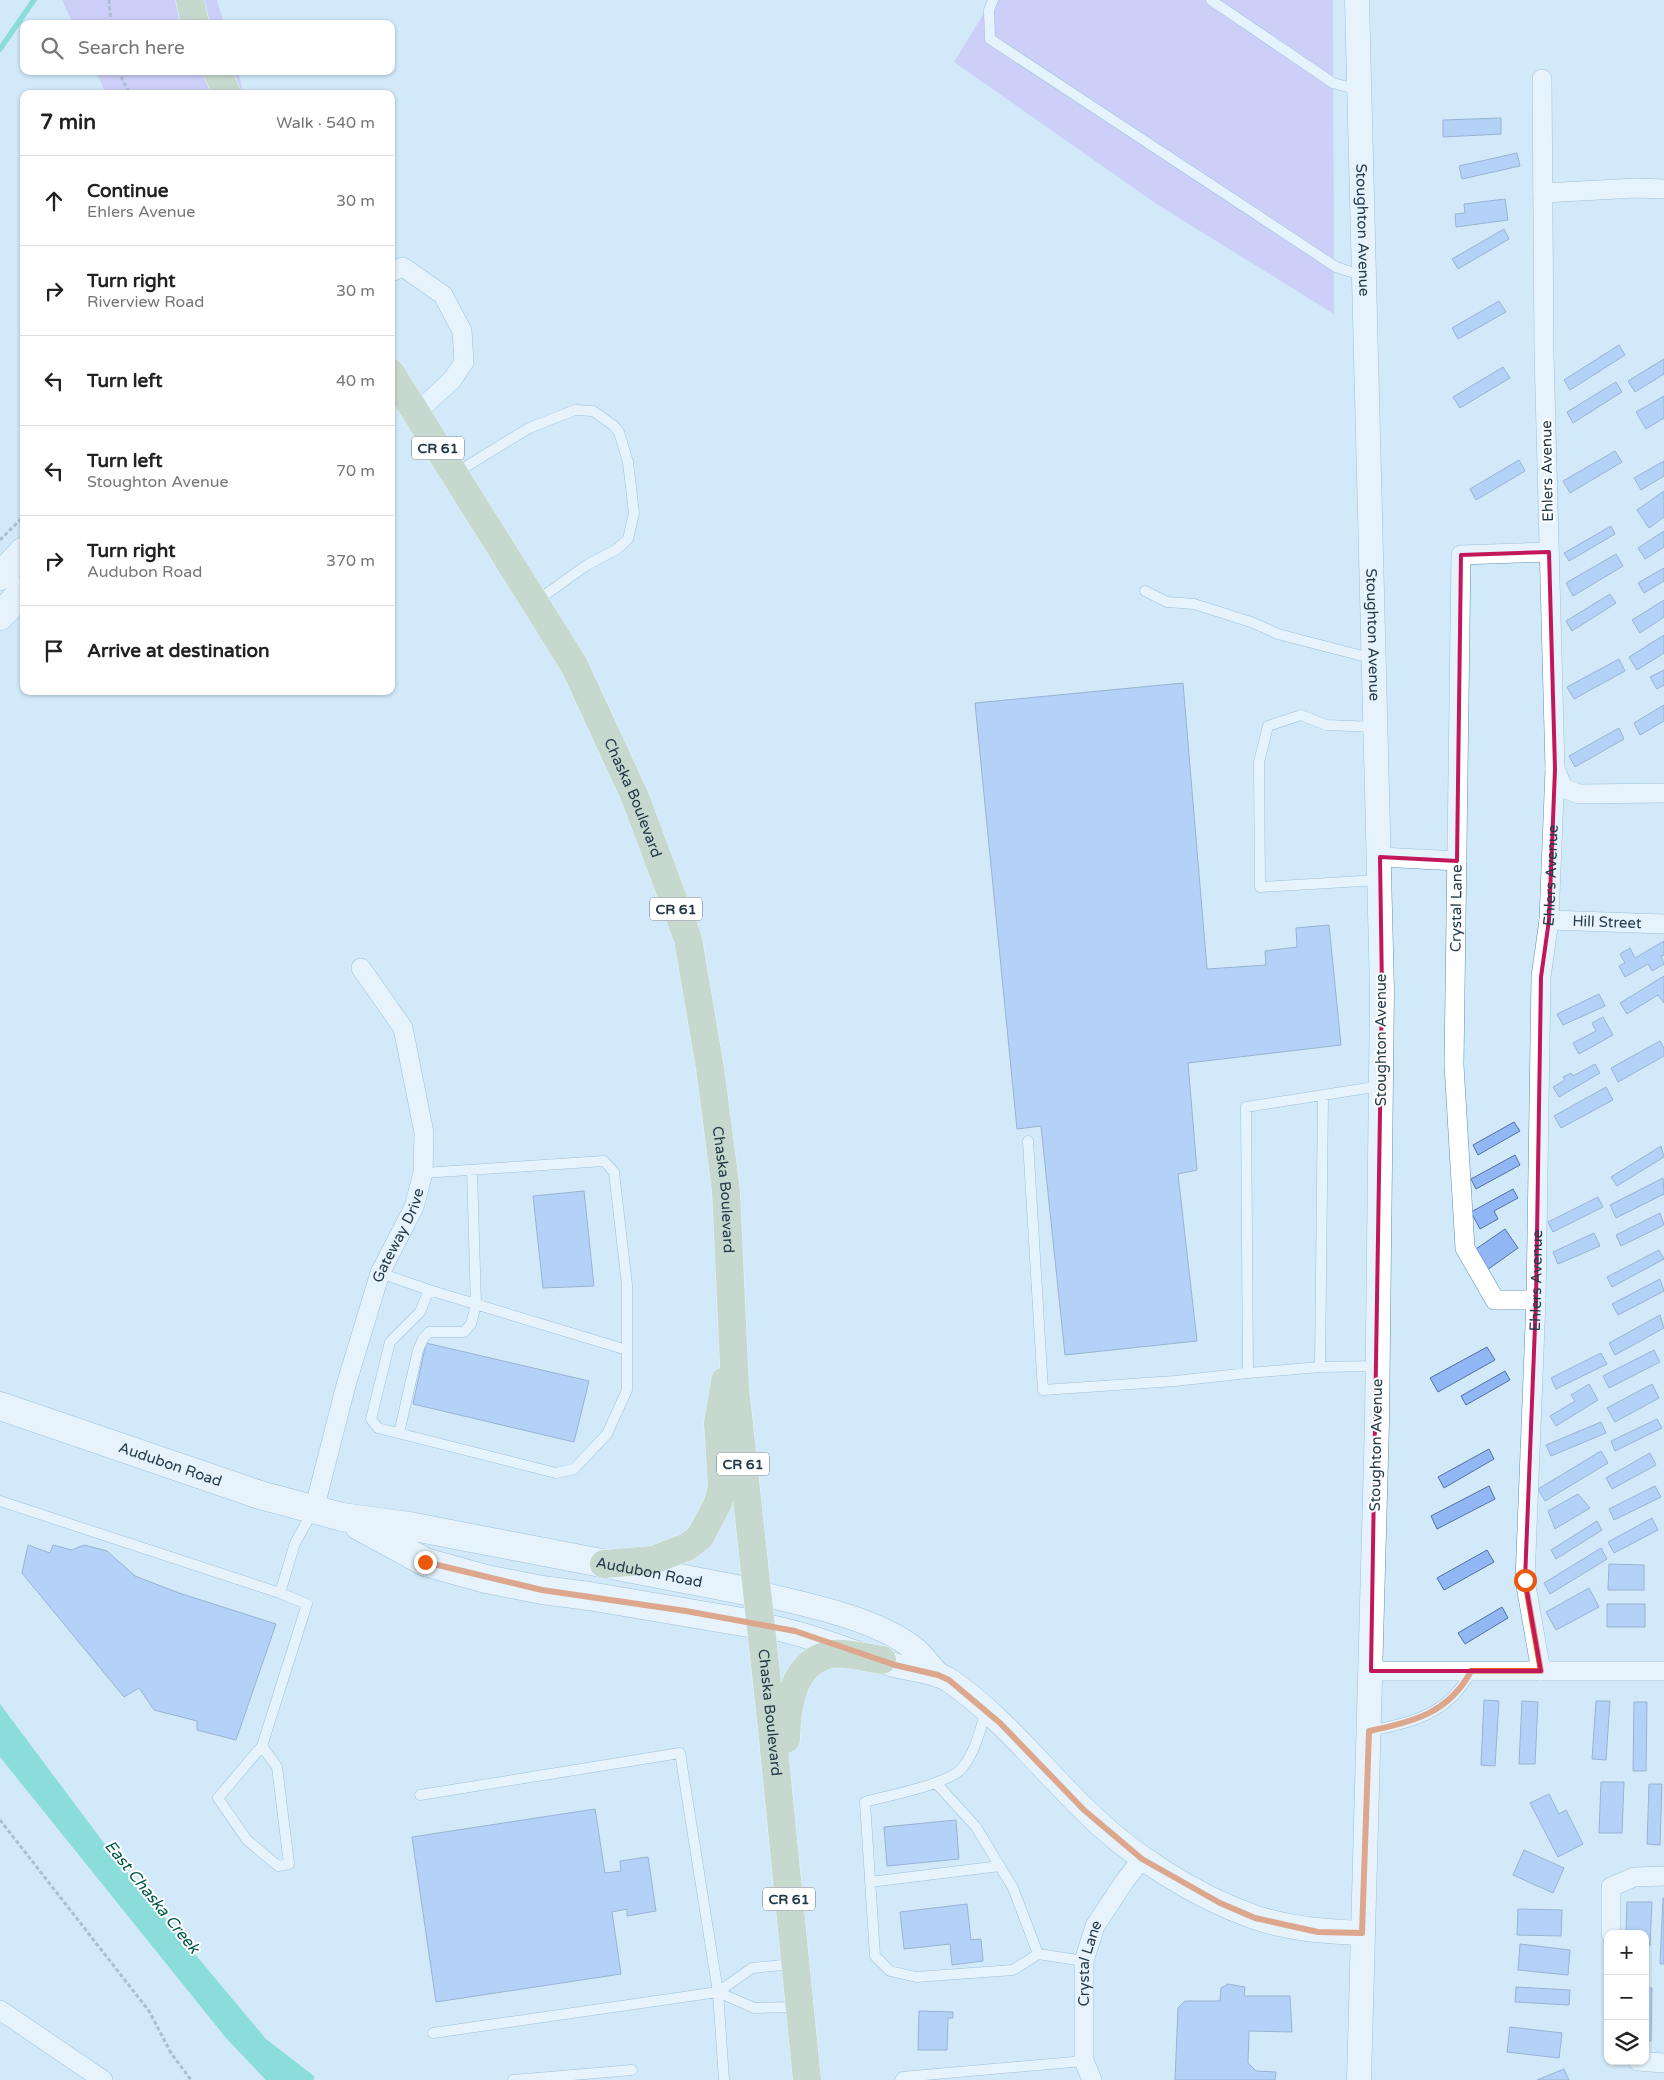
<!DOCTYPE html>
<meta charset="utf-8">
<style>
:root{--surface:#fff;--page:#f2f2f2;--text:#222;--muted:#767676;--line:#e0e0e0}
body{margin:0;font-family:"Varela Round",sans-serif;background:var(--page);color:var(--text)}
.controls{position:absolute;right:15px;bottom:15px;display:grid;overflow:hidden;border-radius:10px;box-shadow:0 1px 4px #0004}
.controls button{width:45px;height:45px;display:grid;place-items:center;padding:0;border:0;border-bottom:1px solid var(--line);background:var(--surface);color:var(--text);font:25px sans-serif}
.stop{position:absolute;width:15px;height:15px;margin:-11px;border:4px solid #ea580c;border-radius:50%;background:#fff}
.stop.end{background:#ea580c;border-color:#fff;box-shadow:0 1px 5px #0008}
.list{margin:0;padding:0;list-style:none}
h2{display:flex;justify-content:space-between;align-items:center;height:65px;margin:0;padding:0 20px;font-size:21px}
h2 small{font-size:16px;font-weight:400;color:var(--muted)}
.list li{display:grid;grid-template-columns:32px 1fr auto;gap:15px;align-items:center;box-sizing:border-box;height:90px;padding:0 20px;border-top:1px solid var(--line)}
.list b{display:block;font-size:19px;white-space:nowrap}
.list p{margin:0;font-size:16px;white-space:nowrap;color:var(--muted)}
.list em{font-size:16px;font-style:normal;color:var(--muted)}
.icon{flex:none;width:28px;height:28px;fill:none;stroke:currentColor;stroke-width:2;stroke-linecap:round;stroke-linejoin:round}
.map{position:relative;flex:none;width:1664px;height:2080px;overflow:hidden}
.search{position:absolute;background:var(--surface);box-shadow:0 1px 4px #0004;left:20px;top:20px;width:375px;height:55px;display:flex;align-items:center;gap:12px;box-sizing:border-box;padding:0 18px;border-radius:10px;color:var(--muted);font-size:19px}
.panel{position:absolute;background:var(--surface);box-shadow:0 1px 4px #0004;left:20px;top:90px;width:375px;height:605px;border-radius:10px}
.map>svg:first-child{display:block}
</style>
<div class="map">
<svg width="1664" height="2080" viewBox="0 0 1664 2080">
<rect width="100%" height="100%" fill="#d2e9fa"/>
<!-- green -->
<path fill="#c6b0f3" d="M62 0H217L224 24H73Z
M992 0H1333L1334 314 1158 205 954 62Z
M96 71H238L244 94H106Z"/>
<!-- water -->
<path fill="#33ceb5" d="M0 1704 116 1859 224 1989 266 2039 314 2076V2080H266L226 2038 0 1757Z"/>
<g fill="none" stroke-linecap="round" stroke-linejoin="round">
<!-- stream -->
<path stroke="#33ceb5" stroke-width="5.5" d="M0 49 34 0"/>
</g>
<!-- building -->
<path fill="#91b7f4" stroke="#5372a2" d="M1501 118V134L1443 137V120Z
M1517 153 1520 166 1462 179 1459 166Z
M1505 199 1508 220 1456 227 1455 214 1465 213 1464 204Z
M1504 229 1509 239 1458 269 1452 259Z
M1499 301 1506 312 1458 339 1452 328Z
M1619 345 1625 355 1570 390 1564 380Z
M1664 359V374L1635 392 1628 381Z
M1503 367 1510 378 1460 408 1453 397Z
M1616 382 1622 392 1573 423 1567 412Z
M1664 396V418L1646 429 1636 412Z
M1615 451 1622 462 1570 493 1563 481Z
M1519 460 1525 471 1476 500 1470 489Z
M1664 461V476L1641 490 1634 478Z
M1664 491V517L1649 528 1637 510Z
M1611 526 1615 534 1569 561 1564 553Z
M1664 531V547L1645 559 1638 548Z
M1616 554 1623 566 1573 596 1566 583Z
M1664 568V581L1644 593 1638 583Z
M1610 594 1616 603 1572 631 1566 621Z
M1664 600V617L1640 633 1632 620Z
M1664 635V653L1637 670 1629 657Z
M1619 659 1625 671 1574 699 1567 687Z
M1664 670V685L1657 689 1650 677Z
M1183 683 1207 969 1266 965 1265 951 1297 947 1296 928 1329 925 1341 1045 1188 1063 1197 1170 1178 1174 1197 1341 1065 1355 1041 1126 1017 1129 975 703Z
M1664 705V721L1640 735 1634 723Z
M1619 728 1624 739 1575 767 1569 756Z
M1664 941V955L1661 956 1664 964 1652 971 1648 964 1625 977 1619 966 1625 963 1620 954 1630 948 1635 958Z
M1664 976V1003L1658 995 1627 1014 1620 1003Z
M1599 994 1605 1006 1563 1025 1557 1014Z
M1603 1017 1613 1035 1579 1054 1573 1043 1596 1031 1592 1023Z
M1660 1041 1664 1048V1056L1618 1082 1611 1068Z
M1595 1064 1600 1073 1559 1097 1553 1087 1565 1080 1563 1077 1571 1073 1573 1076Z
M1606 1087 1613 1100 1561 1128 1554 1116Z
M1514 1122 1520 1131 1478 1155 1473 1145Z
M1661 1146 1664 1157 1617 1186 1611 1177Z
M1515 1155 1520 1165 1476 1189 1471 1179Z
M1663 1178 1664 1194 1616 1218 1610 1205Z
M1513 1189 1518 1198 1494 1211 1498 1219 1480 1229 1471 1212Z
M584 1191 594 1286 543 1288 533 1196Z
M1598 1197 1603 1207 1553 1232 1548 1222Z
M1660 1213 1664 1225 1621 1246 1616 1235Z
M1505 1229 1518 1248 1487 1270 1473 1251Z
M1594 1233 1600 1246 1558 1264 1553 1252Z
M1659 1250 1664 1259 1612 1287 1607 1277Z
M1660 1279 1664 1291 1618 1315 1612 1304Z
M1660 1315 1664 1328 1615 1355 1609 1343Z
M426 1343 589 1381 574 1442 413 1404Z
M1487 1347 1495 1360 1438 1392 1430 1378Z
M1654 1350 1660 1362 1609 1388 1603 1376Z
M1601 1353 1607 1364 1556 1389 1551 1378Z
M1505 1371 1510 1380 1466 1405 1461 1396Z
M1589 1384 1598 1400 1556 1426 1550 1416 1575 1401 1571 1395Z
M1652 1384 1659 1398 1615 1422 1607 1408Z
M1657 1419 1662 1428 1615 1451 1611 1441Z
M1601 1422 1606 1433 1551 1456 1546 1445Z
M1489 1449 1494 1459 1444 1488 1438 1477Z
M1601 1451 1608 1463 1545 1501 1538 1489Z
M1650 1453 1656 1465 1612 1489 1606 1478Z
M1489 1486 1495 1499 1437 1529 1431 1516Z
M1655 1486 1661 1497 1614 1520 1609 1509Z
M1578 1494 1590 1508 1555 1529 1548 1511Z
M1652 1518 1658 1530 1614 1553 1608 1542Z
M1597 1521 1602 1530 1556 1559 1551 1550Z
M28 1545 50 1553 53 1545 72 1550 84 1545 107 1551 135 1576 179 1593 276 1624 236 1740 197 1730V1721L154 1710 139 1688 124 1697 22 1573Z
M1601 1548 1607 1559 1550 1594 1544 1583Z
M1487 1550 1494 1562 1444 1590 1437 1578Z
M1609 1564 1644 1565V1590H1608Z
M1589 1588 1599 1607 1556 1630 1546 1612Z
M1607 1604H1645V1627H1607Z
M1502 1607 1508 1618 1465 1644 1458 1633Z
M1484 1700 1499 1701 1495 1766 1481 1765Z
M1522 1701 1538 1702 1535 1764H1519Z
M1596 1701H1610L1606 1760 1592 1759Z
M1634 1702H1647L1646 1771H1633Z
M1601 1782H1624L1622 1833H1599Z
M1649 1784H1662L1660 1845 1647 1844Z
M1549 1794 1559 1814 1566 1810 1583 1844 1558 1857 1530 1803Z
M595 1809 605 1873 621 1871 620 1861 648 1857 656 1911 627 1916V1909L612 1912 621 1974 436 2002 412 1837Z
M956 1820 959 1859 887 1866 884 1827Z
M1524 1850 1564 1868 1553 1893 1513 1875Z
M1663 1898H1664V1964H1660Z
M1627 1902H1652L1650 1945H1645V1934H1626Z
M967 1904 971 1940 981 1939 983 1961 952 1965 950 1944 904 1949 900 1912Z
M1518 1909 1562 1910 1561 1936 1517 1935Z
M1520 1944 1570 1950 1568 1975 1518 1970Z
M1228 1984 1245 1987 1244 1996H1290L1292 2032 1249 2031 1248 2063 1256 2071 1276 2072 1275 2080H1175L1178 2008 1185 2001H1220L1221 1988Z
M1516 1987 1570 1990 1569 2005 1515 2002Z
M1645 1988H1652L1651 2041 1645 2040Z
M919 2011 953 2012V2018H948L947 2050H918Z
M1510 2027 1562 2033 1559 2058 1507 2052Z
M1564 2069 1569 2080H1537Z"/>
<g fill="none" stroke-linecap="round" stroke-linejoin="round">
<defs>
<path id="service" d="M993 0 989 10 990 39 1336 267 1363 276
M1211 0 1333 83 1359 90
M454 474 529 428 575 410 593 411 613 425 619 432 628 462 634 513 628 539 617 549 587 565 535 602
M1145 591 1167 602 1194 604 1251 622 1278 634 1374 659
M1376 727 1326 725 1301 715 1268 726 1259 762 1260 887 1379 880
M1028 1141 1043 1390 1175 1381 1248 1373 1246 1107 1381 1086
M380 1273 429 1290 420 1312 390 1342 371 1419 378 1428 556 1473 574 1469 607 1434 627 1390V1285L614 1172 604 1161 423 1173
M429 1290 627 1350
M1320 1367 1378 1366
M1248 1373 1320 1367 1323 1096
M399 1433 418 1350 423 1339 429 1332H464L471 1324 476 1305 472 1170
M0 1501 280 1593 295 1543 313 1511
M986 1711C980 1730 975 1753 962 1768 950 1784 886 1796 865 1802L875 1956 890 1971 916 1977 1013 1970 1038 1954 1084 1961
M1369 1731C1414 1722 1449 1714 1471 1671
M262 1746 218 1798 247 1840 278 1866 289 1864 277 1767 262 1746 307 1604 280 1593
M936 1783 976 1827 1013 1888 1038 1954
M420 1795 680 1753 718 1992 724 2080
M870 1882 1000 1866
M718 1992 754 2008 798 2007
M433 2033 718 1992 752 1968 794 1964
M513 2080 632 2070
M900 2080 902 2077 1084 2061"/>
<g id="minor">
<path d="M1543 193 1636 188 1664 189"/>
<path d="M391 272 403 267 443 295 462 331 464 362 452 380 416 413"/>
<path d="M1555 769 1563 788 1579 794 1664 793"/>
<path d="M1380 857 1457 861"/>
<path id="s1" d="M1549 920 1664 924"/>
<path id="s2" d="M1536 1300H1495L1465 1248 1454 1065 1461 555 1549 552"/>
<path id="s3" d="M314 1510 346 1385 380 1273 414 1207 423 1173 424 1133 403 1028 361 968"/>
<path d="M1371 1671H1664"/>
<path id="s4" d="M1541 1671 1525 1580 1536 1300 1541 977 1549 920 1555 769 1544 353 1542 79"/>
<path d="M1611 1934V1887L1634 1877 1664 1876"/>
<path d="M0 2010 103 2080"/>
<path d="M1638 2061 1664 2063"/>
<path id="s5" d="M1092 2080 1084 2061V1961L1095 1926 1124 1882 1142 1859"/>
</g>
<g id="tertiary">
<path id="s6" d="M1357 0 1382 990 1377 1422 1359 2080"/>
<path d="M757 1593C804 1604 874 1618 912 1647 922 1654 930 1666 938 1675"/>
<path d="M760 1625C807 1633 849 1652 894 1665 912 1670 933 1670 949 1680 1000 1715 1039 1765 1083 1808 1127 1853 1194 1896 1254 1917 1289 1929 1326 1932 1362 1933"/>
</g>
<g id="secondary">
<path d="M0 576 24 551"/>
<path d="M0 616 24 590"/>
<path id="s7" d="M0 1406 260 1495 342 1517 409 1526 757 1593"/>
<path d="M359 1526 425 1562 486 1579 542 1590 589 1596 760 1625"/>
</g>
<g id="primary">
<path d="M190 0 195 24"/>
<path d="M217 71 227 94"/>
<path id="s8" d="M391 373 574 665 635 797 688 939 710 1068 726 1191 735 1388 772 1729 807 2080"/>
<path d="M604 1564 653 1560 687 1547 700 1537 718 1503 722 1487 718 1423 725 1381"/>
<path d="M786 1739C787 1707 792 1661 832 1654 848 1652 866 1658 882 1660"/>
</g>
</defs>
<!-- service casing -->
<use href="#service" stroke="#5891b7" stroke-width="11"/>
<!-- minor casing -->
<use href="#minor" stroke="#5891b7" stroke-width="20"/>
<!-- tertiary casing -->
<use href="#tertiary" stroke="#5891b7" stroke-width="25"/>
<!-- secondary casing -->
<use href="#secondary" stroke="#5891b7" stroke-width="29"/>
<!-- primary casing -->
<use href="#primary" stroke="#fff" stroke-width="29"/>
<!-- path -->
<path stroke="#778e9f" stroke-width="3" stroke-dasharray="4 2.5" stroke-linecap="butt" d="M109 0 111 24
M118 71 130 94
M0 540 24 516
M0 1820 149 2011 171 2053 191 2080"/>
<!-- service -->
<use href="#service" stroke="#fff" stroke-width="10"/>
<!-- minor -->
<use href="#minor" stroke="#fff" stroke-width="19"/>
<!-- tertiary -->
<use href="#tertiary" stroke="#fff" stroke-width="24"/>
<!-- secondary -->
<use href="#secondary" stroke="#fff" stroke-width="28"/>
<!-- primary -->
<use href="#primary" stroke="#bbc59a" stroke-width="28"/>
</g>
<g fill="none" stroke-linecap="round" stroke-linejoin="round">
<!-- route -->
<path stroke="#ea580c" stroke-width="6" d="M425 1562 542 1590 686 1611 795 1631 895 1665 938 1675 949 1680 1000 1723 1084 1810 1142 1859 1220 1903 1255 1918 1318 1932 1362 1933 1369 1731C1413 1722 1449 1713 1471 1671H1541L1525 1580"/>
</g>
<!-- marked area -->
<path d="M0 0H1664V2080H0ZM1549 552 1555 769 1549 920 1541 977 1536 1300 1525 1580 1541 1671H1371L1382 990 1380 857 1457 861 1461 555Z" fill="#d2e9fa" fill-opacity=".55" fill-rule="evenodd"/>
<path fill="none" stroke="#c2185b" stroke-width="4" stroke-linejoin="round" d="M1549 552 1555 769 1549 920 1541 977 1536 1300 1525 1580 1541 1671H1371L1382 990 1380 857 1457 861 1461 555Z"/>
<g text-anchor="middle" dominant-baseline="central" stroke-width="4" stroke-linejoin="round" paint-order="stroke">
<!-- shield labels -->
<g fill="#fff" stroke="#647580" stroke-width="1">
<rect x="412" y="436.5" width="52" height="23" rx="4"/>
<rect x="650" y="897.5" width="52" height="23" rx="4"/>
<rect x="717" y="1452.5" width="52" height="23" rx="4"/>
<rect x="763" y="1887.5" width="52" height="23" rx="4"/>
</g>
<g font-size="14" font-weight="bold" fill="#223a4a">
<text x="438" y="448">CR 61</text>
<text x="676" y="909">CR 61</text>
<text x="743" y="1464">CR 61</text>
<text x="789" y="1899">CR 61</text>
</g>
<!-- street labels -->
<g font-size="15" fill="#223a4a" stroke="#fff">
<text stroke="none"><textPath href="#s6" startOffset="230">Stoughton Avenue</textPath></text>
<text transform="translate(1547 471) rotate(-91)">Ehlers Avenue</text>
<text stroke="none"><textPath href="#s6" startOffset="635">Stoughton Avenue</textPath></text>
<text stroke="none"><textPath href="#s8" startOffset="490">Chaska Boulevard</textPath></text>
<text stroke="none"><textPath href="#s4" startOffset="798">Ehlers Avenue</textPath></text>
<text stroke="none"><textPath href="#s2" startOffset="441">Crystal Lane</textPath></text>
<text stroke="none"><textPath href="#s1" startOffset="58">Hill Street</textPath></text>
<text transform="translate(1381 1040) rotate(-90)">Stoughton Avenue</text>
<text stroke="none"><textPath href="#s8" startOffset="895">Chaska Boulevard</textPath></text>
<text stroke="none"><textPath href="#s3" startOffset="288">Gateway Drive</textPath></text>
<text stroke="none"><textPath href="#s4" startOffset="392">Ehlers Avenue</textPath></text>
<text transform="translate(1376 1445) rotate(-89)">Stoughton Avenue</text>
<text stroke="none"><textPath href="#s7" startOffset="180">Audubon Road</textPath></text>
<text stroke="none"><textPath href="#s7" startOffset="672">Audubon Road</textPath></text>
<text stroke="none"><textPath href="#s8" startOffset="1420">Chaska Boulevard</textPath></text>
<text stroke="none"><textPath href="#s5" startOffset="119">Crystal Lane</textPath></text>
</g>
<!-- water labels -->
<g font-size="16" font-style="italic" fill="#00594c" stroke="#fff">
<text transform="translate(152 1897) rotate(51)">East Chaska Creek</text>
</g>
</g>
</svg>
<div class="controls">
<button>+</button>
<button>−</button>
<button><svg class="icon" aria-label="layers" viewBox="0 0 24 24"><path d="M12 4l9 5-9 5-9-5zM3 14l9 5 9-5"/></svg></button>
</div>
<div class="stop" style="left:1525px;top:1580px"></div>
<div class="stop end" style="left:425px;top:1562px"></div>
<div class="search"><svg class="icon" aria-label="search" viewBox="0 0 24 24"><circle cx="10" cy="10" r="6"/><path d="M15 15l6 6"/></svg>Search here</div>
<section class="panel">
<h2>7 min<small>Walk · 540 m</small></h2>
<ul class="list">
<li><svg class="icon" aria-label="ahead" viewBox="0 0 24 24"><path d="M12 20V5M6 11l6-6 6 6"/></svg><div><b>Continue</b><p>Ehlers Avenue</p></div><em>30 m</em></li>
<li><svg class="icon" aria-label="right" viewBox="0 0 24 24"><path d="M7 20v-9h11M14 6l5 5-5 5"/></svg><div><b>Turn right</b><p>Riverview Road</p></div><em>30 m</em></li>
<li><svg class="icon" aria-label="left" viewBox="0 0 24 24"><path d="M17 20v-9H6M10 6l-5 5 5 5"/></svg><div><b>Turn left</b></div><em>40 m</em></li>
<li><svg class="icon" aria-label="left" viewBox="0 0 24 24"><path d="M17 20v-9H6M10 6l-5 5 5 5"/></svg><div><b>Turn left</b><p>Stoughton Avenue</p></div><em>70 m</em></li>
<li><svg class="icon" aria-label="right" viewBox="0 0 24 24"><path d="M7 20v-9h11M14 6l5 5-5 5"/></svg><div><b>Turn right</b><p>Audubon Road</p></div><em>370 m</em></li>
<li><svg class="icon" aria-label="arrive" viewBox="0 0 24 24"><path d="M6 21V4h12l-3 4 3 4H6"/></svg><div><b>Arrive at destination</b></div></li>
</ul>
</section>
</div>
